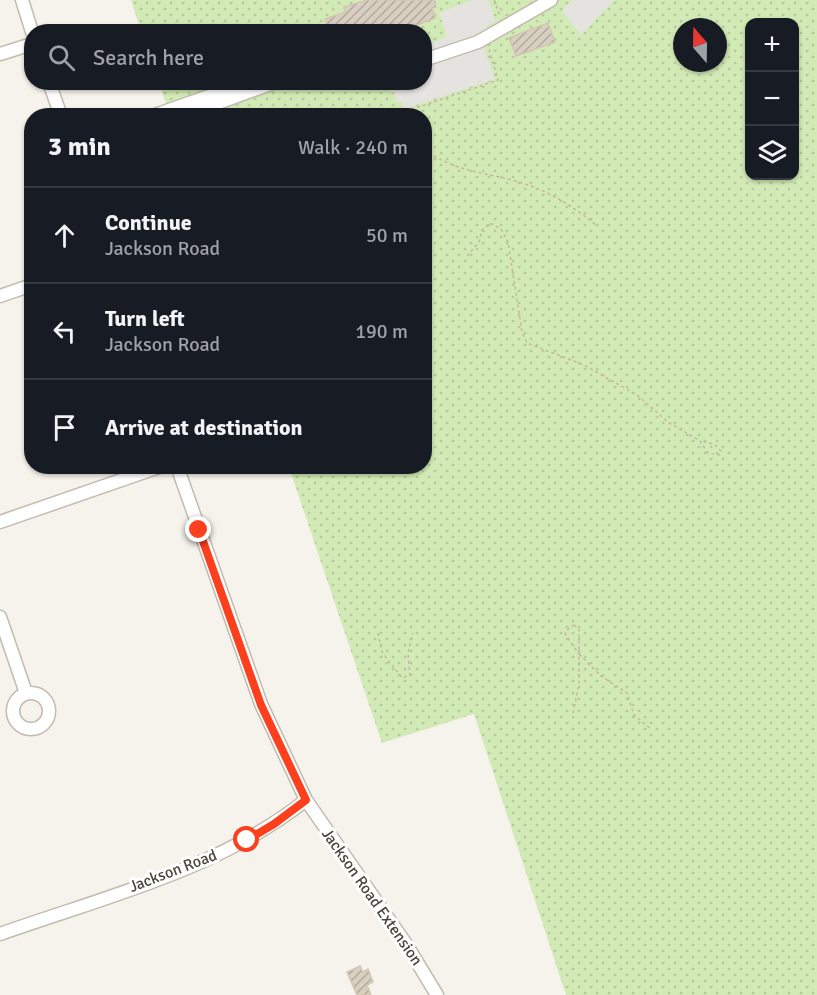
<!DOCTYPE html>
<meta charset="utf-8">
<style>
:root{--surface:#171b24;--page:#20242c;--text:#f1f3f6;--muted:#9ea1a6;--line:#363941}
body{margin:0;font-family:Signika,sans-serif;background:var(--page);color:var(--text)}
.controls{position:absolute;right:18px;top:18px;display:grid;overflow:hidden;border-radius:12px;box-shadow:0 2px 4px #0004}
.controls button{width:54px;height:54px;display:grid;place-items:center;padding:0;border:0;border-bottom:2px solid var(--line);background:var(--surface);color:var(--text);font:30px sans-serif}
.compass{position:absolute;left:673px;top:18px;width:54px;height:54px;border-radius:50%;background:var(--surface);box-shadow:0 2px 4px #0004;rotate:340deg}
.stop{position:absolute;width:18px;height:18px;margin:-14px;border:4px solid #fc3f1d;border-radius:50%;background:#fff}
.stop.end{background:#fc3f1d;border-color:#fff;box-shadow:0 2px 6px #0008}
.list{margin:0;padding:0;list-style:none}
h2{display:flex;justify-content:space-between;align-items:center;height:78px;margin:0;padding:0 24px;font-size:26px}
h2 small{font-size:20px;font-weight:400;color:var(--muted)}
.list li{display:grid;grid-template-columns:39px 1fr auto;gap:18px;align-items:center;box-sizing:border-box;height:96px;padding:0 24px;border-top:2px solid var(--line)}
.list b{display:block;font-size:22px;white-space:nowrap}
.list p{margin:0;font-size:20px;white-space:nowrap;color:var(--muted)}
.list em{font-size:20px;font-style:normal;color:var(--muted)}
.icon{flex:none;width:33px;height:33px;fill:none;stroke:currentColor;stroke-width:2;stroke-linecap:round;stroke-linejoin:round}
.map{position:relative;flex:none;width:817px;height:995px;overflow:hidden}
.search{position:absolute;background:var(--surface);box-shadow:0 2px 4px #0004;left:24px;top:24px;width:408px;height:66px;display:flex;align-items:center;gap:15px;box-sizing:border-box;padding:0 21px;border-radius:24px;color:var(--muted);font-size:22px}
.panel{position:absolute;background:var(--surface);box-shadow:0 2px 4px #0004;left:24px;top:108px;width:408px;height:366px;border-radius:24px}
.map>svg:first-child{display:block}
</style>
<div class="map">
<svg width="817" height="995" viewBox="0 0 817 995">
<defs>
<pattern id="grass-dots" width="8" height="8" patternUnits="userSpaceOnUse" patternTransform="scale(1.5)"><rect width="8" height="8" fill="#d2eab5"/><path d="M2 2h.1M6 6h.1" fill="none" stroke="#b6ca9c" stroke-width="1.8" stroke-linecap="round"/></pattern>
<pattern id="building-hatch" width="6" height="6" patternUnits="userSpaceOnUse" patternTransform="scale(1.5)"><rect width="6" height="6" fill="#d8cfc1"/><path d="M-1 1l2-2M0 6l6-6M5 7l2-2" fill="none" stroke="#b1aa9e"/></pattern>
</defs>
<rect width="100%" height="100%" fill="#f6f3ec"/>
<!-- grass -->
<path fill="url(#grass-dots)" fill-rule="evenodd" d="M131 0H817V995H566L474 714 382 743 289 467 424 466V116L170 115 159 83 424 82V32L141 31ZM750 22H794V176H750ZM682 27H718V63H682Z"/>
<!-- parking -->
<path fill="#e5e3e0" d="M472 0H488L496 22 487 25 483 45 495 79 404 109 401 101 397 103 394 93 383 88 381 83 424 82 425 45 447 37 439 13Z
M572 0H614L581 35 562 11Z"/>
<!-- building -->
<path fill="url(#building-hatch)" stroke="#d3c7b4" stroke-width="1.5" d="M367 0H434L436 7 432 8 435 18 417 25 419 32H329L325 19 345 12 344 7Z
M548 23 555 42 516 56 509 38Z
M360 966 363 972 368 969 373 982 367 985 371 995H357L347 972Z"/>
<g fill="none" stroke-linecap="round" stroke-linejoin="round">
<defs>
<path id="minor" d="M22 0 32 32
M0 54 32 44
M424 60 478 42 551 0
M49 82 61 116
M152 116 249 82
M182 116 276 82
M0 296 32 285
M177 466 261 704 306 800 406 944 437 995
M0 522 162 466
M0 617 26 693
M13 711a18 18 0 1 1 36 0a18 18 0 1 1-36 0Z
M0 934C104 897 218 870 306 800"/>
</defs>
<!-- minor casing -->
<use href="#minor" stroke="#c2bbae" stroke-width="15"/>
<!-- path -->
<path stroke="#c4b79f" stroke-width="1.5" stroke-dasharray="3 3" stroke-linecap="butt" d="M494 0 500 16
M405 116 404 112 498 80 489 49
M424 149C454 172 485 172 519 182 547 190 574 207 596 225
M467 256 479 242 482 230 490 223 501 229 508 242 522 332 527 343 584 365 637 395 668 422 700 441 708 453 719 455 721 451 714 444 700 441
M574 625 579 629V654L565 634 568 629Z
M378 633 382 652 402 678 410 675 408 653 413 633
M573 713 579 685V654L601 676 627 693 634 715 651 729"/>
<!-- minor -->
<use href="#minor" stroke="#fff" stroke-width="12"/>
</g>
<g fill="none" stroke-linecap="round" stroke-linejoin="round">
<!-- route -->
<path stroke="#fc3f1d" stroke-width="8" d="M199 530 261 705 306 800 274 824 247 840"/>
</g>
<g text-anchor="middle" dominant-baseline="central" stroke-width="6" stroke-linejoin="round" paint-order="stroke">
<!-- street labels -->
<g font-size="16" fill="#4b4439" stroke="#fff">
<text transform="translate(173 871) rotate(-21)">Jackson Road</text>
<text transform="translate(372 897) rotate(55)">Jackson Road Extension</text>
</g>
</g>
</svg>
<div class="controls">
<button>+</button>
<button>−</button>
<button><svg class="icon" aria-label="layers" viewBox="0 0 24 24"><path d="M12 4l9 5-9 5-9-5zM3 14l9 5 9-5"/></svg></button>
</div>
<svg class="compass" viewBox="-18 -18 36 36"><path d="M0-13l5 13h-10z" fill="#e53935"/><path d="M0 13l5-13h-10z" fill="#9ea1a6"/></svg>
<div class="stop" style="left:247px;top:840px"></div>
<div class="stop end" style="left:199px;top:530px"></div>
<div class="search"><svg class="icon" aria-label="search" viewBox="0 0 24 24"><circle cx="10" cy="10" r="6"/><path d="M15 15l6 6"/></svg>Search here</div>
<section class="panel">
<h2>3 min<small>Walk · 240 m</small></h2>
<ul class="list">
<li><svg class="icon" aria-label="ahead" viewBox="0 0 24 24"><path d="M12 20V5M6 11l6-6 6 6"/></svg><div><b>Continue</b><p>Jackson Road</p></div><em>50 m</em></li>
<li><svg class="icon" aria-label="left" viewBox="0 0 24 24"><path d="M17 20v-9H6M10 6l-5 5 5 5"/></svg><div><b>Turn left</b><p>Jackson Road</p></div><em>190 m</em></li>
<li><svg class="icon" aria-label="arrive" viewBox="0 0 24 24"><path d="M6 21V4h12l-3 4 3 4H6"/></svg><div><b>Arrive at destination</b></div></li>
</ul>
</section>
</div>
